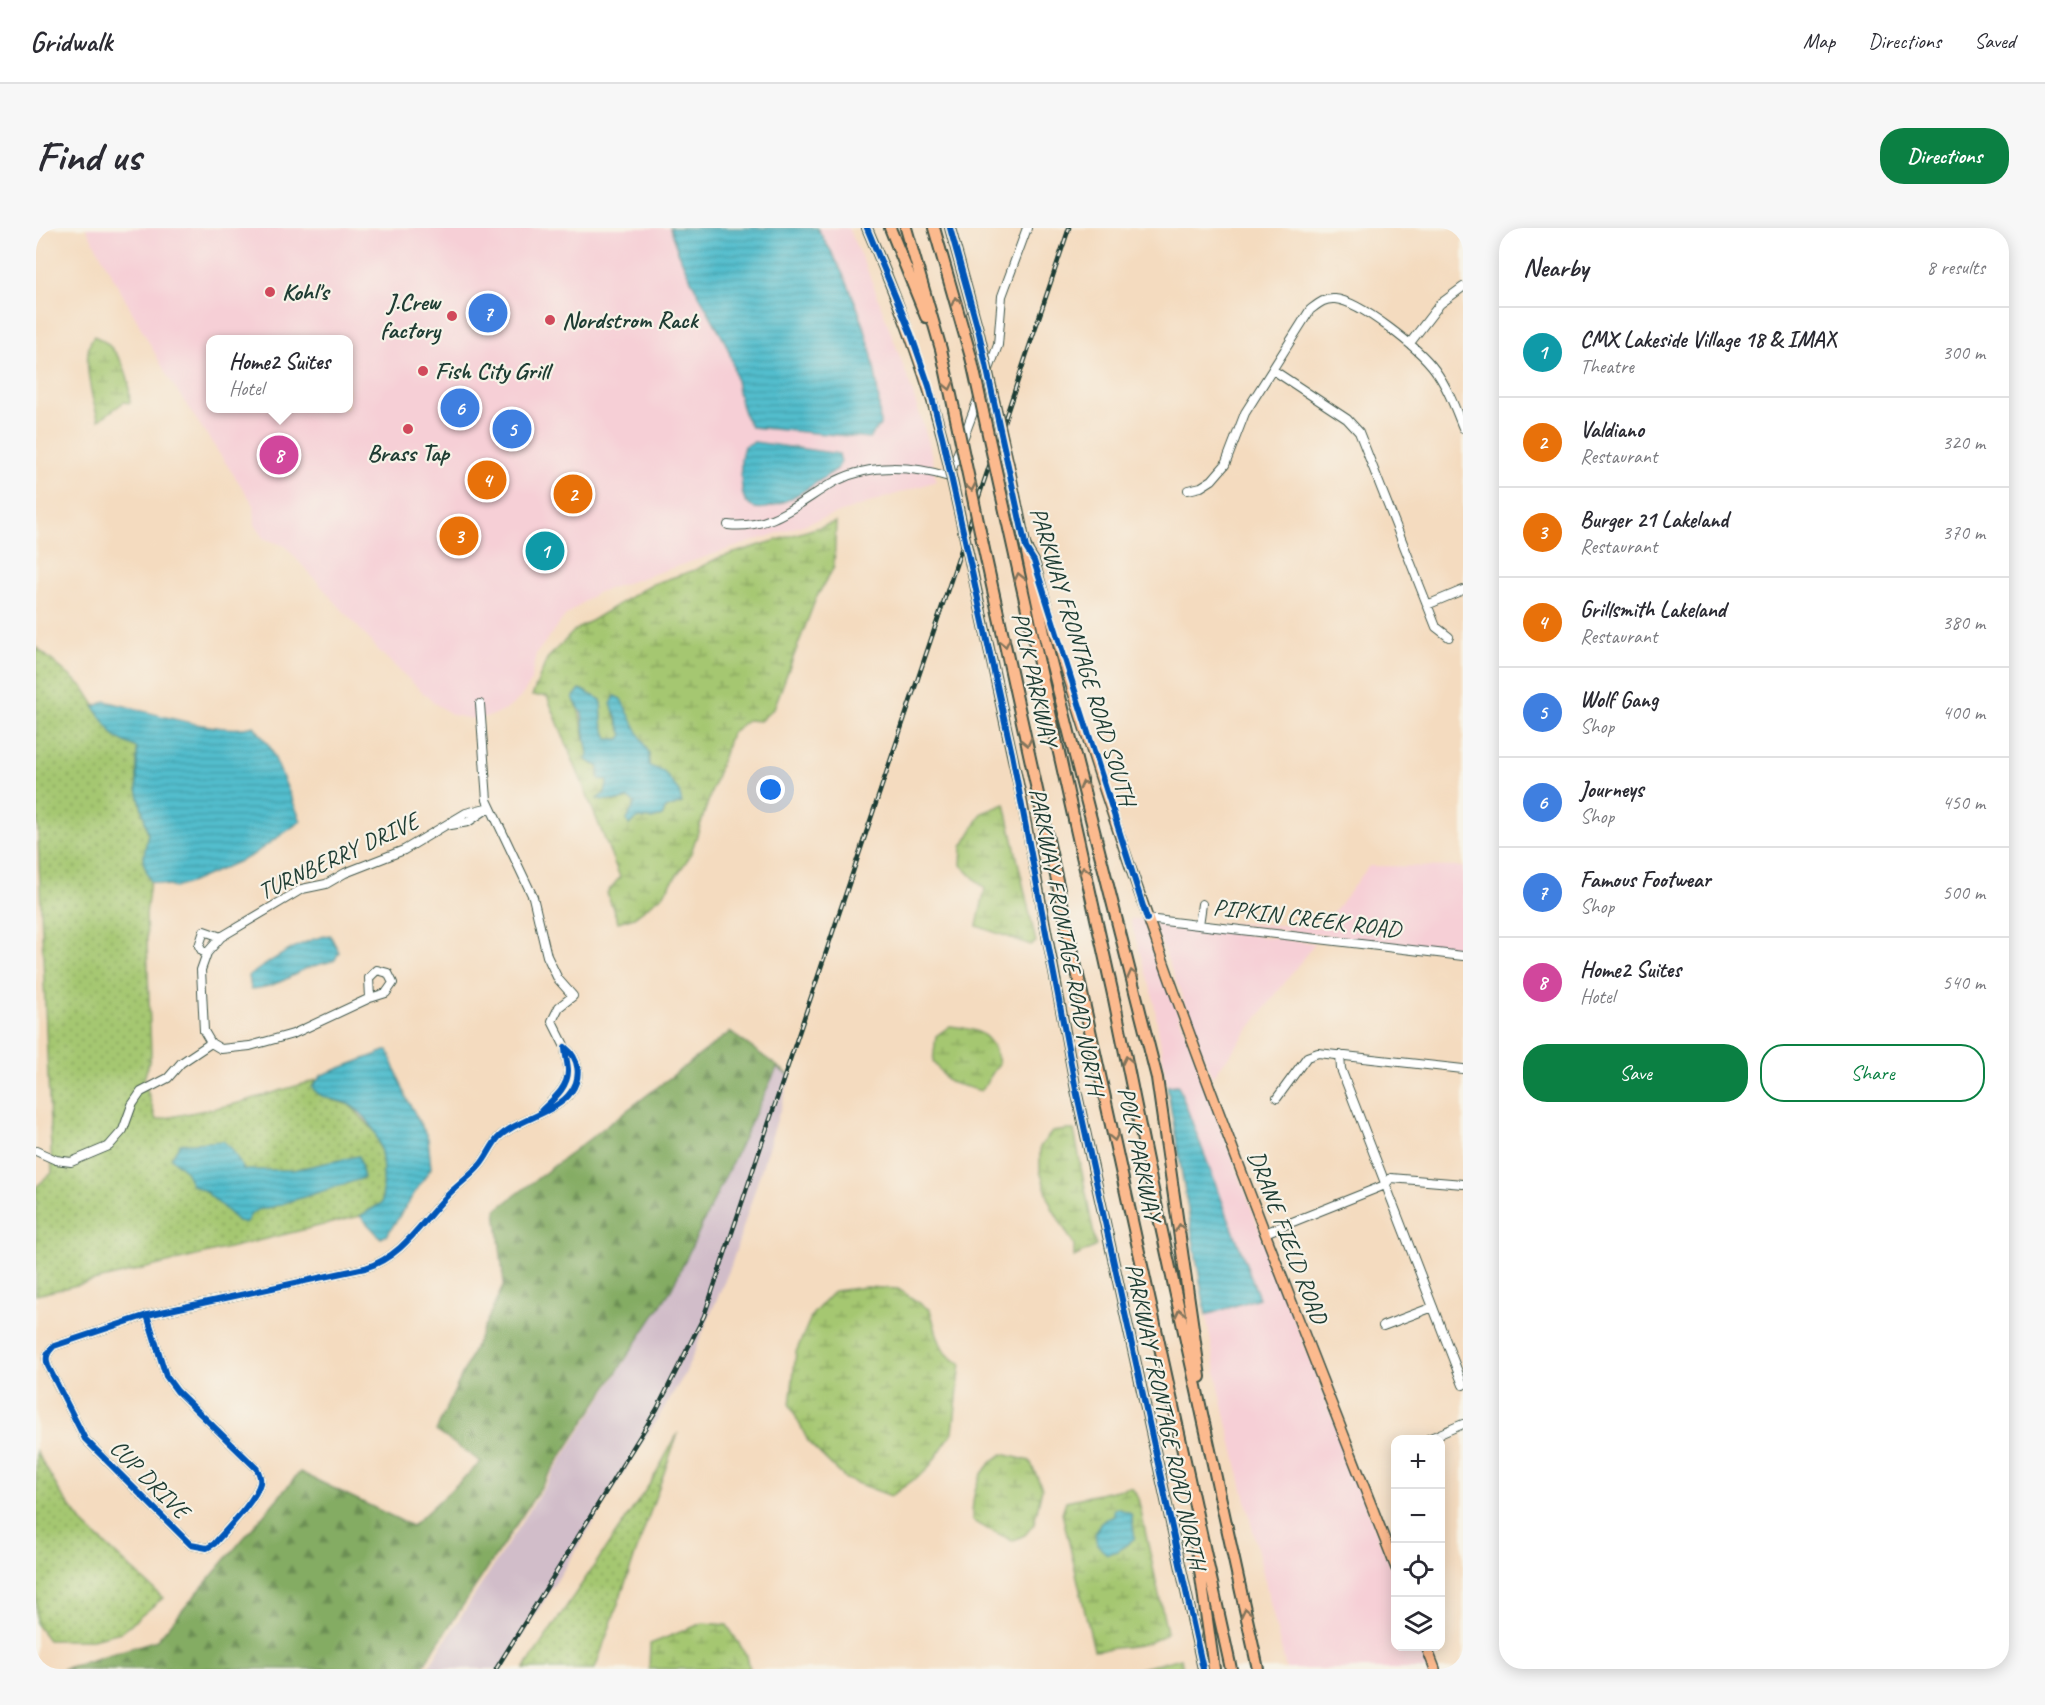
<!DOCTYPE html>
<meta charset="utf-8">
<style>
:root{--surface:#fff;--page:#f7f7f7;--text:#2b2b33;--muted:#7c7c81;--line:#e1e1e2;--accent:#0b8043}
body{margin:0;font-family:Caveat,sans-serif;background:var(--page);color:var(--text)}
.controls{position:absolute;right:18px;bottom:18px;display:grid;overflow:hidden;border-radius:12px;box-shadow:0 3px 15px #0003}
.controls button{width:54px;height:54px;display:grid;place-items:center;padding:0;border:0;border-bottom:2px solid var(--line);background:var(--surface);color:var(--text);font:30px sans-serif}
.you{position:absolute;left:735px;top:562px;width:21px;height:21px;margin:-15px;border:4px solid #fff;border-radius:50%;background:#1a73e8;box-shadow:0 0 0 9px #1a73e833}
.badge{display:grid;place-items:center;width:39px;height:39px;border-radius:50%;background:var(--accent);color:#fff;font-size:20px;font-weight:700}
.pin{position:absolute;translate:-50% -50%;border:3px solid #fff;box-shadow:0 2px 6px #0006}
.popup{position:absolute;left:170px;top:107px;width:147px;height:78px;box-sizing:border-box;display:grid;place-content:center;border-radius:12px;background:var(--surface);filter:drop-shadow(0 2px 4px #0005);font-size:20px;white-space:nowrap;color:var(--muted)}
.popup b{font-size:22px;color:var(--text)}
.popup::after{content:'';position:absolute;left:50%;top:100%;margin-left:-12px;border:12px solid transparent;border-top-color:var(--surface)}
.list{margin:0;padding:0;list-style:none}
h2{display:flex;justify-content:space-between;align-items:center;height:78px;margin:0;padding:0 24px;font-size:26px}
h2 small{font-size:20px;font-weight:400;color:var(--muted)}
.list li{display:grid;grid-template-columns:39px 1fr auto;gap:18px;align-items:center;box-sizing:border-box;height:90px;padding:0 24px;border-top:2px solid var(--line)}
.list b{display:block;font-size:22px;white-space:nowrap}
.list p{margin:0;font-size:20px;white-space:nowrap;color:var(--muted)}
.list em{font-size:20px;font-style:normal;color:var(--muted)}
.actions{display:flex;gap:12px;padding:18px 24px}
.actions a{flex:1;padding:14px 0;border:2px solid var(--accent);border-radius:24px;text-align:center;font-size:21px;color:var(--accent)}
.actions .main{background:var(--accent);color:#fff}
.icon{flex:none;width:33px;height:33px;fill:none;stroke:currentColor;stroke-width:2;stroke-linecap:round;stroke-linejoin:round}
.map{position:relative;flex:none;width:1427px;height:1441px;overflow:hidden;border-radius:24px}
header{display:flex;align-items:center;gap:36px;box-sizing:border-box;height:84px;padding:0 30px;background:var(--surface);border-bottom:2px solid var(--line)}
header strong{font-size:28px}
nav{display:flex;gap:33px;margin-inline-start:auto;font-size:21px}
.intro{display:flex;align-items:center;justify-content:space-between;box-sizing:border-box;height:144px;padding:0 36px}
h1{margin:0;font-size:42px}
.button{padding:15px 27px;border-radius:24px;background:var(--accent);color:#fff;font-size:21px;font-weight:700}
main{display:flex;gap:36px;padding:0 36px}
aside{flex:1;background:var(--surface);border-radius:24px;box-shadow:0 3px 15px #0003}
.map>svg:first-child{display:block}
</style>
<header>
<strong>Gridwalk</strong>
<nav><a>Map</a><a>Directions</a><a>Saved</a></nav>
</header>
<div class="intro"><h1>Find us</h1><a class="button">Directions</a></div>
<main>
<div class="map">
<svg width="1427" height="1441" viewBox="0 0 1427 1441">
<defs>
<pattern id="grass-dots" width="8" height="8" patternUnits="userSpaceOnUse" patternTransform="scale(1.5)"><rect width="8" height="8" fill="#a5c771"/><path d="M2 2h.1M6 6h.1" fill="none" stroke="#86a35e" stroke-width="1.8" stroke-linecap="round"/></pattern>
<pattern id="forest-firs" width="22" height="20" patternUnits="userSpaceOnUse" patternTransform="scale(1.5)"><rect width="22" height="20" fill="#84ac63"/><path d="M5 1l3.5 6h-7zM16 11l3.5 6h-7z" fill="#6b8d52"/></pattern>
<pattern id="wetland-marsh" width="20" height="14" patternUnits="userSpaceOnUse" patternTransform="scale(1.5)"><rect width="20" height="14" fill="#a5c771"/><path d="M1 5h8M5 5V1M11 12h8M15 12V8" fill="none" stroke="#86a35e"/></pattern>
<pattern id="water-rules" width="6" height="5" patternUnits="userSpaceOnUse" patternTransform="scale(1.5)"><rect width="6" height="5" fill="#52bdcd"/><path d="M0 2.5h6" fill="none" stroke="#439ba7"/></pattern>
</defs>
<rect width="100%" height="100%" fill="#f7f3e8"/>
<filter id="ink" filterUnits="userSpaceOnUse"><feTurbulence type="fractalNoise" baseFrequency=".0167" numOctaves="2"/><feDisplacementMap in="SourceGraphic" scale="12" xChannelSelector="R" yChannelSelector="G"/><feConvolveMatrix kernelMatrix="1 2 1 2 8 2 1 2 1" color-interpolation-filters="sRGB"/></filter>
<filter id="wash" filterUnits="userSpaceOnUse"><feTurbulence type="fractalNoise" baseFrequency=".008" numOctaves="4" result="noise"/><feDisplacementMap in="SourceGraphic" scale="24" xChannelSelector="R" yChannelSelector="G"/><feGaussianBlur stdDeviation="1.35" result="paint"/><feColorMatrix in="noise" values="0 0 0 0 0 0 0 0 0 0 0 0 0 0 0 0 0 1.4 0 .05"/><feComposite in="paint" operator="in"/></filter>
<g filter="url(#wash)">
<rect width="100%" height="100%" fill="#f4dbbf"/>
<!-- built -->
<path fill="#f6cfd6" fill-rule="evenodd" d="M50 0H812L834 48 872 151 893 215 900 253 560 365 529 388 500 426 494 456 484 470 470 482 455 488 437 491 417 487 398 475 345 425 249 318 227 310 219 297 218 277 133 151ZM174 112H312V180H174Z
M1333 638 1427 639V724L1176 694 1286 699Z
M1094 691H1107L1224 1003 1359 1352 1360 1418 1385 1419 1394 1441H1250L1184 1165 1170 1087 1223 1070 1142 857 1131 858 1117 769Z
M1117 695 1279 715 1176 850 1145 766Z"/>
<!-- industrial -->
<path fill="#d1bdc9" d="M741 840 755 847 695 1038 649 1146 466 1441H391L635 1062Z"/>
<!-- grass -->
<path fill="url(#grass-dots)" stroke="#628252" stroke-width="1.5" d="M0 419 48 460 79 509 101 519V561L112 605 107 633 114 653 110 686 115 827 108 851 120 892 199 876 280 852 276 859 291 870 314 877 340 905 349 940 346 975 324 988 0 1067V959L16 945 0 560Z
M642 1205 559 1441H488L615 1254Z
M0 1223 25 1266 49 1298 127 1370 85 1404 52 1412H12L0 1396Z"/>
<!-- forest -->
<path fill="url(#forest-firs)" stroke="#52744c" stroke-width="1.5" d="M694 804 755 848 741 840 635 1062 385 1441H26L121 1412 264 1244 376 1298 445 1234 400 1203 468 1056 460 982Z"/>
<!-- wetland -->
<path fill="url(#wetland-marsh)" stroke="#628252" stroke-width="1.5" fill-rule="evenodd" d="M58 108C75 114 88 134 92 151 94 159 93 167 94 175L88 174 63 192C56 173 44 124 58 108Z
M800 294 798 339 780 370 738 480 724 493 712 492 695 505 654 628 627 667 598 689 582 694 571 665 584 649 511 468H496L511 431 538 403 614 357 659 342 682 330ZM544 461 565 472 566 495 572 511H584L587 507 578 486 596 495 613 526V538L625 543 646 575 630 581 626 588 615 591 602 590 593 597 591 592 599 575 592 570 581 573 561 571 569 565 572 551 562 549 564 539 556 536C546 514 549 491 537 470Z
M969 576 1000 714 995 717 941 698 949 661 925 637 926 619 946 585Z
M914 798C942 801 956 805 963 835L945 863 913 854 897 834 900 808Z
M1031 902H1038L1060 1018 1038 1029V1017L1015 978 1004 943V919L1016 904Z
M830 1059 862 1061 894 1082C901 1103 902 1127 925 1135L917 1204 891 1242 855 1268 810 1251 773 1215 754 1177 760 1124 776 1087 798 1063Z
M966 1226 994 1233 1006 1260 998 1296 989 1307 976 1313C963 1304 946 1301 936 1292 936 1264 941 1242 966 1226Z
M1091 1260H1096L1102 1270 1131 1404C1114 1421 1080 1419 1058 1422L1026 1285 1030 1273ZM1095 1286 1099 1310 1082 1323 1078 1287Z
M667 1395 691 1397 711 1428 714 1441H613L614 1416Z
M1145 1430 1147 1441H1103Z"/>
<!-- water -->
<path fill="url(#water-rules)" stroke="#387d80" stroke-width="1.5" d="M634 0H781C819 59 843 126 844 197L833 210 715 199C699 174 702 142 690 116 670 77 646 43 634 0Z
M718 214 803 226 805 234 801 241C783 252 710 311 706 260 705 245 703 233 708 218Z
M544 461 565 472 566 495 572 511H584L587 507 575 476 579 468 585 471 613 526V538L627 543 643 563 646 575 630 580 626 588 615 591 602 590 593 597 591 592 599 575 592 570 581 573 561 571 569 565 572 552 563 551V539L550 532 552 526 546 485 537 470Z
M69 473C105 481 185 509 218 498L234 519 265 593 215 628 156 654 139 660 114 653 107 633 112 605 101 561V520L79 509 58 479Z
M294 707 303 724 299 732C288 736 272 738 263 744 248 753 233 760 215 761L213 748C235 732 267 711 294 707Z
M352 822 370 869 392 910 395 940 351 1007 345 1010 324 988 346 975C349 939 349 898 314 877 301 870 285 873 276 859L286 847Z
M1142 857 1223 1070 1170 1087 1131 858Z
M187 913 196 921 208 942H257L323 928 328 950 230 981C219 980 214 986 210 995L202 993 169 963 156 957 148 941 135 930 144 916Z
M1082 1280 1095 1286 1099 1310 1082 1323 1071 1326C1052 1312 1058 1295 1078 1287V1281Z"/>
</g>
<g filter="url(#ink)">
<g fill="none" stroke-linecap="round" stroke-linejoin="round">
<defs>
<path id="minor" d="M1374 115 1404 76 1427 59
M1237 142 1311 191 1323 204 1400 399 1413 409
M1152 262 1165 259 1176 252 1189 237 1209 185 1274 82C1282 76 1288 70 1299 71 1324 73 1384 121 1399 142 1412 160 1419 180 1427 200
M692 297C737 302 764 273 800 253 835 235 877 238 913 249L962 117 966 68 991 0
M1391 377 1427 362
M444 476 451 572 497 669 511 728 522 751 537 768 523 779 516 793 529 819
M415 597 432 594 454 579
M1111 691 1427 728
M1163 697 1166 676
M171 725 166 723 163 718 168 703 185 709
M341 742 352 745 357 755 350 765 334 770 333 750Z
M334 770 257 806 214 818 185 821 175 815 168 803 165 742 171 725 185 709 266 661 290 656 309 645 368 622 430 585 454 579
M1304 827 1305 841 1427 1157
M1241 870 1271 829 1282 825 1427 841
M0 923 20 932 35 934 73 918 87 902 96 877 105 864 132 850 145 835 175 815
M1229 1005 1349 957 1355 950 1427 956
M111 1087 130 1148 141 1163 221 1241C223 1245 225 1250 224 1255 220 1272 190 1302 178 1316L171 1320 155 1317 49 1211 12 1138C9 1129 11 1125 18 1118L111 1087 329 1040C367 1028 384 996 410 969 421 957 434 949 444 937 451 929 455 918 462 910 481 891 521 885 535 864 546 849 543 830 529 819 529 827 532 835 532 843 532 860 516 872 505 883
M1347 1098 1397 1079
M1392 1211 1427 1196"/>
<path id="major" d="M831 0C861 70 888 139 907 212
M914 0 943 105
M973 237 990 320 998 333C1095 677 1230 1008 1360 1340
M937 347 985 568 1040 862 1167 1441
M1390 1418 1399 1441"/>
<path id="highway" d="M854 0 890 89
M870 0 905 121 918 181
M898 0 935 129
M965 265 1078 771 1118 967 1222 1441
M947 317 1195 1441
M990 320 1009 410 1121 850 1164 1149
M1160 1314 1178 1441"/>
</defs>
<!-- minor casing -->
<use href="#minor" stroke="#3f5549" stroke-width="10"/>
<!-- major casing -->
<use href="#major" stroke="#3f5549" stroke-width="12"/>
<!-- highway casing -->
<use href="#highway" stroke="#3f5549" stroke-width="14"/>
<!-- minor -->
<use href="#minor" stroke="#fff" stroke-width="8"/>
<!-- major -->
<use href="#major" stroke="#fcba8e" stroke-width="9"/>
<!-- highway -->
<use href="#highway" stroke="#fcba8e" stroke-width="10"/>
<defs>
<path id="rail" d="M460 1441 621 1181 668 1088 1033 0"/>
</defs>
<!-- rail casing -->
<use href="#rail" stroke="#1f3d34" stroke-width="4.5"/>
<!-- rail -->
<use href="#rail" stroke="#f7f3e8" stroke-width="2" stroke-dasharray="7" stroke-linecap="butt"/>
<defs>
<path id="major-bridge" d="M943 105 973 237
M907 212 937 347"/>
<path id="highway-bridge" d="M935 129 965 265
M918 181 947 317"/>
</defs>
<!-- major-bridge casing -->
<use href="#major-bridge" stroke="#3f5549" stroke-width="12" stroke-linecap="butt"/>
<!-- highway-bridge casing -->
<use href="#highway-bridge" stroke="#3f5549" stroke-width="14" stroke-linecap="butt"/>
<!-- major-bridge -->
<use href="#major-bridge" stroke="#fcba8e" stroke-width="9"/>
<!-- highway-bridge -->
<use href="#highway-bridge" stroke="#fcba8e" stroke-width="10"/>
<defs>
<path id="cycleway" d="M831 0 875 106 893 158 907 212 976 526 1040 862 1167 1441
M914 0 943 105 990 320 998 333 1111 691
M111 1087 130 1148 141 1163 221 1241C223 1245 225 1250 224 1255 220 1272 190 1302 178 1316L171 1320 155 1317 49 1211 12 1138C9 1129 11 1125 18 1118L111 1087 329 1040C367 1028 384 996 410 969 421 957 434 949 444 937 451 929 455 918 462 910 481 891 521 885 535 864 546 849 543 830 529 819 529 827 532 835 532 843 532 860 516 872 505 883"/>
</defs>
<!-- cycleway casing -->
<use href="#cycleway" stroke="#f7f3e8" stroke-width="10"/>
<!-- cycleway -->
<use href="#cycleway" stroke="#0057b8" stroke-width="6"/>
</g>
<!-- one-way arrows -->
<defs><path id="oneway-chevron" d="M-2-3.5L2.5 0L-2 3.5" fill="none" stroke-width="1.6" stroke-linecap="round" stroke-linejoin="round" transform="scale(1.5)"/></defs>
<g stroke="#82755c">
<use href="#oneway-chevron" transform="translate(920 73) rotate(-104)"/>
<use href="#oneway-chevron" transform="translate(913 158) rotate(77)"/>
<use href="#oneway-chevron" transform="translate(935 259) rotate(78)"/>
<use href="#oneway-chevron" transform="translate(983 349) rotate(-103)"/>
<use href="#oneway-chevron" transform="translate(969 415) rotate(77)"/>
<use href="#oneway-chevron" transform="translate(991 514) rotate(77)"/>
<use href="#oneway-chevron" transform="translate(1048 557) rotate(-105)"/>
<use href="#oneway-chevron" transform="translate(1048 642) rotate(-103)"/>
<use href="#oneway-chevron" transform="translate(1096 746) rotate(-104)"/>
<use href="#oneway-chevron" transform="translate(1091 832) rotate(-102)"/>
<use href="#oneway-chevron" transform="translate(1078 909) rotate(78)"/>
<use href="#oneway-chevron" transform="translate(1144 1000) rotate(-98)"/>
<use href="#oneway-chevron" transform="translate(1144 1085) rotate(-102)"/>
<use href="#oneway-chevron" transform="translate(1210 1384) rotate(-102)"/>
</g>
</g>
<!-- markers -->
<g fill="#d1495b" stroke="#f7f3e8" stroke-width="2">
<circle cx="234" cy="64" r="6"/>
<circle cx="416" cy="88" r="6"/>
<circle cx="514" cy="92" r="6"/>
<circle cx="387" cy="143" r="6"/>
<circle cx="372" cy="201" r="6"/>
</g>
<g text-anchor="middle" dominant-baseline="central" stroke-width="4.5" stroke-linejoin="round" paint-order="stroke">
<!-- poi labels -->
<g font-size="24" font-weight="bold" fill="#1f3d34" stroke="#f7f3e8" text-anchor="start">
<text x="246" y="64">Kohl's</text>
<text x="404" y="74" text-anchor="end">J.Crew<tspan x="404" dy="28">factory</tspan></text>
<text x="526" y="92">Nordstrom Rack</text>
<text x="399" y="143">Fish City Grill</text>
<text x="372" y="225" text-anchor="middle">Brass Tap</text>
</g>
<!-- street labels -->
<g font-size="24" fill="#1f3d34" stroke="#f7f3e8">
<text transform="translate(1047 428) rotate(73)">PARKWAY FRONTAGE ROAD SOUTH</text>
<text transform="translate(999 451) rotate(77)">POLK PARKWAY</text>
<text transform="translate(302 628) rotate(-25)">TURNBERRY DRIVE</text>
<text transform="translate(1271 690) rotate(7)">PIPKIN CREEK ROAD</text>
<text transform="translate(1031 713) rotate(79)">PARKWAY FRONTAGE ROAD NORTH</text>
<text transform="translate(1104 926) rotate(78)">POLK PARKWAY</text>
<text transform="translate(1252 1009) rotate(69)">DRANE FIELD ROAD</text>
<text transform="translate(1130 1188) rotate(78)">PARKWAY FRONTAGE ROAD NORTH</text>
<text transform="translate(114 1251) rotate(45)">CUP DRIVE</text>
</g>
</g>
</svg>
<div class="controls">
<button>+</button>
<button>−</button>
<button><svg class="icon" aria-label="locate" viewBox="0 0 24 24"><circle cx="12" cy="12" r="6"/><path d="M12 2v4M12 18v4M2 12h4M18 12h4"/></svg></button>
<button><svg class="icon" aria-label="layers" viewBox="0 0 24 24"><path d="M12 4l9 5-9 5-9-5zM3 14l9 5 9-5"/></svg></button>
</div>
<div class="you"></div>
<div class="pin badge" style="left:509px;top:323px;background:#0f9aa8">1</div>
<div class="pin badge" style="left:537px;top:266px;background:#e8710a">2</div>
<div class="pin badge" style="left:423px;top:308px;background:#e8710a">3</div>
<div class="pin badge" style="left:451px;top:252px;background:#e8710a">4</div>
<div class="pin badge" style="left:476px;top:201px;background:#3f7fe0">5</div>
<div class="pin badge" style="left:424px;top:180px;background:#3f7fe0">6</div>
<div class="pin badge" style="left:452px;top:85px;background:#3f7fe0">7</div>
<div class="pin badge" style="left:243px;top:227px;background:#d1479c">8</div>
<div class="popup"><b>Home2 Suites</b>Hotel</div>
</div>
<aside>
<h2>Nearby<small>8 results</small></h2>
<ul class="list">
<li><span class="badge" style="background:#0f9aa8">1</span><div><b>CMX Lakeside Village 18 &amp; IMAX</b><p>Theatre</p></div><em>300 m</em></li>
<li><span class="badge" style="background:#e8710a">2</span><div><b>Valdiano</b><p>Restaurant</p></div><em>320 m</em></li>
<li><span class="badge" style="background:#e8710a">3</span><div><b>Burger 21 Lakeland</b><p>Restaurant</p></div><em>370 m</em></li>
<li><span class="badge" style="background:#e8710a">4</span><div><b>Grillsmith Lakeland</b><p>Restaurant</p></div><em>380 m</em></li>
<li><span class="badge" style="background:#3f7fe0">5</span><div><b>Wolf Gang</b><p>Shop</p></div><em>400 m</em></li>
<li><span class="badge" style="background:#3f7fe0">6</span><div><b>Journeys</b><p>Shop</p></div><em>450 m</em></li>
<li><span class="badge" style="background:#3f7fe0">7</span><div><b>Famous Footwear</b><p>Shop</p></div><em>500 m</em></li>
<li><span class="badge" style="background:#d1479c">8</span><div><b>Home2 Suites</b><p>Hotel</p></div><em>540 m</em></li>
</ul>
<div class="actions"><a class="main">Save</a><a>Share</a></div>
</aside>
</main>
